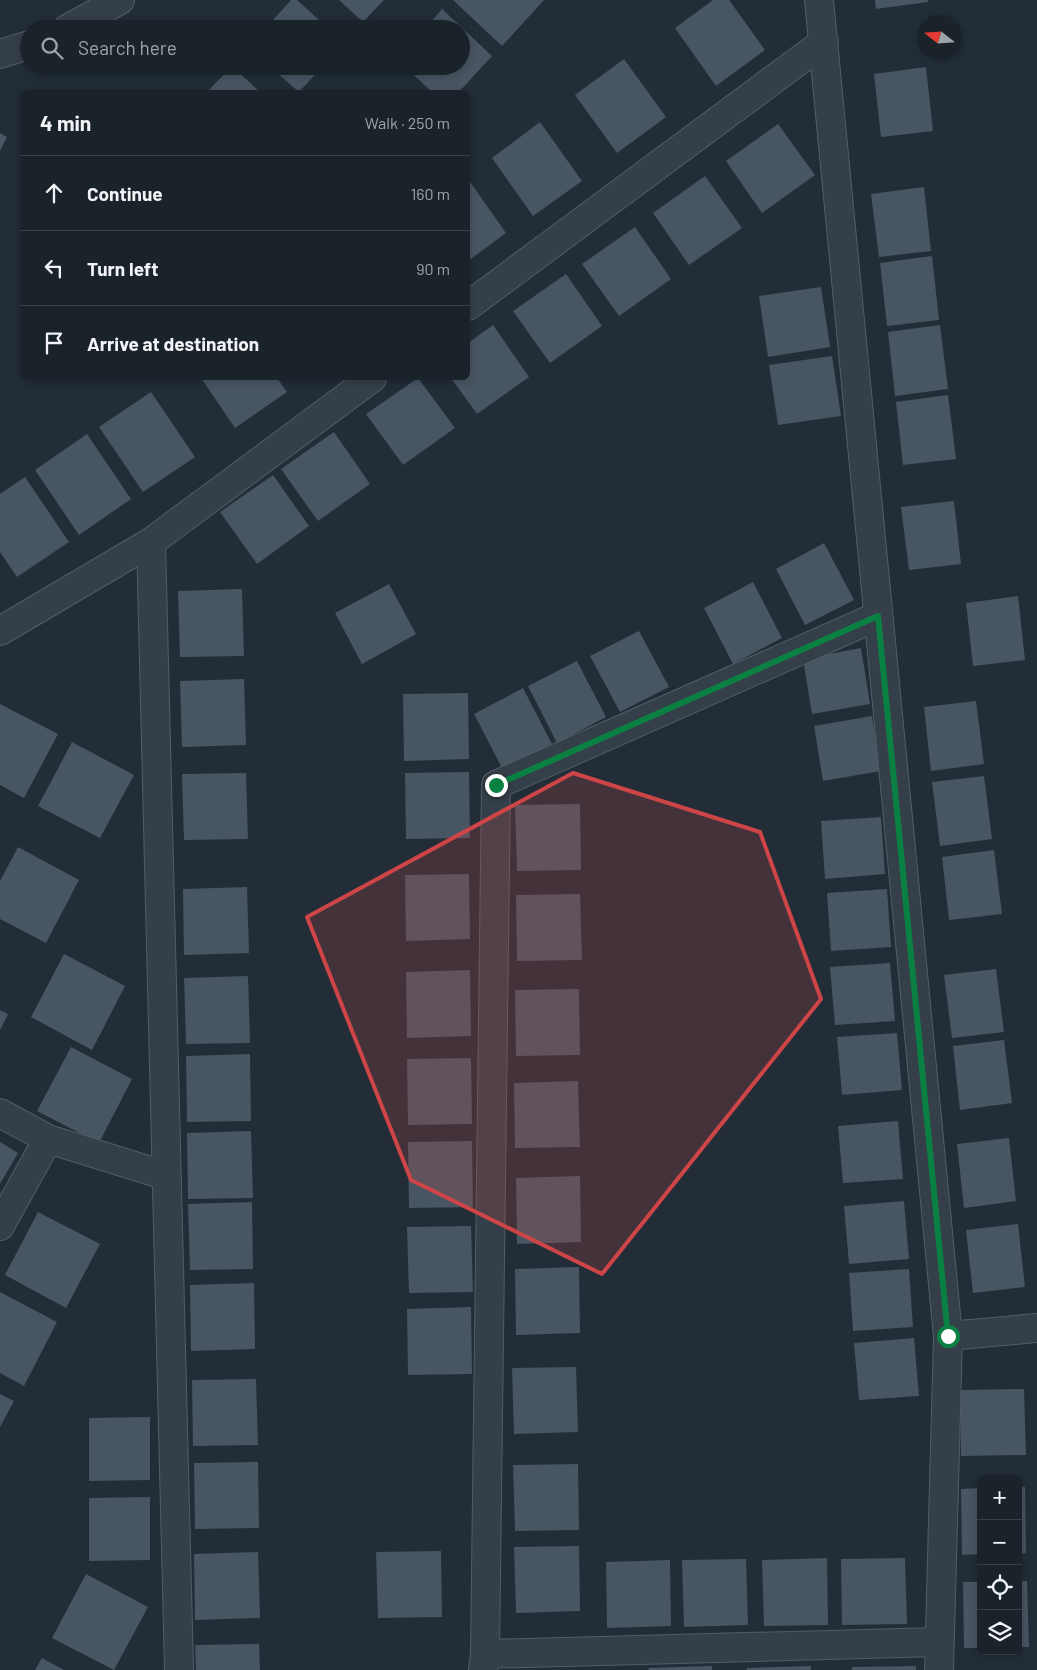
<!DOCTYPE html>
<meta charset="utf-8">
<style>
:root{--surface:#1a222a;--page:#272f36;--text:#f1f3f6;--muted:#9fa4a8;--line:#383f47}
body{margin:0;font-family:Barlow,sans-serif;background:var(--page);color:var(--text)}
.controls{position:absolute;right:15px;bottom:15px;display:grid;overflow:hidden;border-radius:8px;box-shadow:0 2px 8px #0003}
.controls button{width:45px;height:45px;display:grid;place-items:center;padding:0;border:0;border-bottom:1px solid var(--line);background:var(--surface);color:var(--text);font:25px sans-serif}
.compass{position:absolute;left:917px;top:15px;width:45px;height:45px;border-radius:50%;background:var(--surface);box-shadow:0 2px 8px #0003;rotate:287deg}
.stop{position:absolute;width:15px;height:15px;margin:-11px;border:4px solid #0b8043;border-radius:50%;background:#fff}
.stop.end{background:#0b8043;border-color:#fff;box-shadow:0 1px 5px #0008}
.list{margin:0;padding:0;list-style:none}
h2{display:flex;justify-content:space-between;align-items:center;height:65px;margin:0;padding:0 20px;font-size:21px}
h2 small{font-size:16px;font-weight:400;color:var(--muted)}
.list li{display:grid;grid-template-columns:32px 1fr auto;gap:15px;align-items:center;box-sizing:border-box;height:75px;padding:0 20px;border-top:1px solid var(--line)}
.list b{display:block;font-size:19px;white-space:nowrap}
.list em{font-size:16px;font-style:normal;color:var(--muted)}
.icon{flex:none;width:28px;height:28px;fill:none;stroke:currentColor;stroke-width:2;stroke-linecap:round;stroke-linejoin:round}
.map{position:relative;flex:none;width:1037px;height:1670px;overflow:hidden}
.search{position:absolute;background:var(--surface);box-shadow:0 2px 8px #0003;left:20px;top:20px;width:450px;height:55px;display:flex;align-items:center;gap:12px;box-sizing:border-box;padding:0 18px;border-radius:28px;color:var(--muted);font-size:19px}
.panel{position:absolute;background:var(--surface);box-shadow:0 2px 8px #0003;left:20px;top:90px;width:450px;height:290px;border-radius:8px}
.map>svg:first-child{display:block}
</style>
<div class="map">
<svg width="1037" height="1670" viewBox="0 0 1037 1670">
<rect width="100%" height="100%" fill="#222d38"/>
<!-- building -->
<path fill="#485562" d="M291 0H297L329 29H265Z
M339 0H384L363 22Z
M453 0H544L502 46Z
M713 0H729L765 50 716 86 675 28Z
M875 0H928V2L876 9Z
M442 9 492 56 459 92H432L404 66H461V29H425Z
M624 59 666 117 617 153 575 95Z
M232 66 260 92H207Z
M269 66H323L299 92Z
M926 67 933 131 881 137 874 74Z
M540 122 582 181 533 216 492 158Z
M778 124 815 175 762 213 726 161Z
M0 133 7 137 0 151Z
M705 176 742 228 689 265 653 213Z
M468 179 506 233 468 261Z
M924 187 931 251 879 257 871 194Z
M635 227 671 279 619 316 582 264Z
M932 256 939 320 887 326 880 263Z
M566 274 602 326 550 363 513 311Z
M821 287 830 347 768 357 759 296Z
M493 325 529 377 477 414 451 378H468V343Z
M940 325 948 389 895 396 888 332Z
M832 356 841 416 778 425 769 365Z
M201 378H277L287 392 235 428Z
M418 378 455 428 403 465 366 414Z
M151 392 195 457 143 492 99 427Z
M948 395 956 459 903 465 896 402Z
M334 432 370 484 318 521 281 469Z
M87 434 131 499 79 535 35 470Z
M273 475 309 526 257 564 220 512Z
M25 477 69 542 17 577 0 552V494Z
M954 501 961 564 909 570 901 507Z
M824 543 854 600 805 625 776 569Z
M753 582 782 638 733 664 704 608Z
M389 584 416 634 362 664 335 613Z
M242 589 244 656 180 657 178 591Z
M1018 596 1025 660 973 666 966 603Z
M639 631 669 687 620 712 590 656Z
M861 648 870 704 812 714 803 659Z
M577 661 606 717 557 743 528 686Z
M244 679 246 745 182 747 180 681Z
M523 688 552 744 503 770 474 714Z
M468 693 469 759 404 761 403 694Z
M976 701 984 764 931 771 924 707Z
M0 704 58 734 24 798 0 785Z
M872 716 881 771 823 781 814 726Z
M72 742 134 775 100 838 38 806Z
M469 772 470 838 406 839 405 773Z
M246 773 248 839 184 840 182 774Z
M984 776 992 839 940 846 932 782Z
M580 804 581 870 517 871 515 805Z
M881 817 885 874 825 879 821 821Z
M18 847 79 880 46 943 0 919V881Z
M994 850 1002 914 949 920 942 857Z
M469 874 470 939 406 941 405 875Z
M247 887 249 953 184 955 183 889Z
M887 889 891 947 831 951 827 893Z
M580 894 582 960 517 961 516 895Z
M64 954 125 986 92 1050 31 1017Z
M890 963 895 1021 835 1025 830 967Z
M996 969 1004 1032 952 1038 944 975Z
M470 970 471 1036 407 1038 406 972Z
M248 976 250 1043 186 1044 184 978Z
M579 989 580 1055 516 1056 515 990Z
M0 1010 8 1014 0 1030Z
M897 1033 902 1090 842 1095 837 1037Z
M1004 1040 1012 1103 960 1110 953 1046Z
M71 1047 132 1079 99 1143 37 1111Z
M250 1054 251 1121 187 1122 186 1056Z
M471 1058 472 1124 408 1125 407 1059Z
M578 1081 580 1147 515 1148 514 1083Z
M898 1121 903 1179 843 1183 838 1126Z
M251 1131 253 1198 188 1199 187 1133Z
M1009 1138 1016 1201 964 1208 957 1144Z
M472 1141 473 1207 409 1208 408 1142Z
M0 1142 18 1153 0 1184Z
M580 1176 581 1242 517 1244 516 1178Z
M904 1201 909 1259 849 1264 844 1206Z
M252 1202 253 1269 190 1270 188 1204Z
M38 1212 100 1244 66 1308 5 1275Z
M1018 1224 1025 1287 973 1293 966 1230Z
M471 1226 473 1292 409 1293 407 1227Z
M579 1267 580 1333 516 1335 515 1269Z
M909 1269 913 1327 853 1331 849 1273Z
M254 1283 255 1349 191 1351 190 1285Z
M0 1292 57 1322 24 1386 0 1373Z
M471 1307 472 1374 408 1375 407 1309Z
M914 1338 919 1396 859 1400 854 1343Z
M576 1367 578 1432 514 1434 512 1368Z
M256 1379 258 1445 193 1446 192 1380Z
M1024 1389 1026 1455 961 1456 960 1390Z
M0 1394 14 1401 0 1427Z
M150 1417V1480L89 1481V1418Z
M258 1462 259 1528 195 1529 194 1463Z
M578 1464 579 1530 515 1531 513 1465Z
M1018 1487H1025L1026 1553 1018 1554Z
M981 1488V1554L962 1555 961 1489Z
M150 1497V1560L89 1561V1498Z
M579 1546 580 1611 516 1613 514 1547Z
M441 1551 442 1617 378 1618 376 1552Z
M258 1552 260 1618 195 1620 194 1554Z
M827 1558 828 1625 764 1626 762 1560Z
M905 1558 907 1624 842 1625 841 1559Z
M746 1559 748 1625 684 1627 682 1560Z
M670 1560 671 1626 607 1628 606 1562Z
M86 1574 148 1607 114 1670 52 1638Z
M1018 1581H1027L1029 1647H1018Z
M963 1582H981V1648H964Z
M259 1644 260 1670H196L195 1645Z
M42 1658 64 1670H35Z
M712 1666V1670H649L648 1668Z
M811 1666V1670H747L746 1668Z
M916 1666V1670H852V1667Z"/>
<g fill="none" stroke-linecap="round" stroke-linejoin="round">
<defs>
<path id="minor" d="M819 0 948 1336 939 1670
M67 29 120 0
M0 54 29 45
M468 306 824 42
M151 542 179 1670
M0 631 151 542 372 378
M0 1113 48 1139 167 1176
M0 1226 48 1139
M948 1336 1037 1328
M485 1654 939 1642
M483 1670 485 1654 496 785 878 616"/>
</defs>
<!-- minor casing -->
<use href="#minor" stroke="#535d66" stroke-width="30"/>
<!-- minor -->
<use href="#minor" stroke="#353f49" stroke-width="28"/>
</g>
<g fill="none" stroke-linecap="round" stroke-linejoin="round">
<!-- route -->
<path stroke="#0b8043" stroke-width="6" d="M496 785 878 616 948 1336"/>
</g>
<!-- marked area -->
<path fill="#ce4547" fill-opacity="0.2" stroke="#ce4547" stroke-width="4" stroke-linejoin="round" d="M573 773 760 832 821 999 602 1274 411 1180 307 917Z"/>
</svg>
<div class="controls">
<button>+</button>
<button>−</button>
<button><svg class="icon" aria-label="locate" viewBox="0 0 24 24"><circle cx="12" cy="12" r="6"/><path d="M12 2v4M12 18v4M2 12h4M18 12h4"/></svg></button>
<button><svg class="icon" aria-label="layers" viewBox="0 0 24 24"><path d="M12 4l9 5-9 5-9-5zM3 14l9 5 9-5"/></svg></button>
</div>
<svg class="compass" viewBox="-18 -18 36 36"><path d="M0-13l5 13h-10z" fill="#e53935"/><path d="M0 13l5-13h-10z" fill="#9fa4a8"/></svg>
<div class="stop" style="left:948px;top:1336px"></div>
<div class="stop end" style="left:496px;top:785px"></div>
<div class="search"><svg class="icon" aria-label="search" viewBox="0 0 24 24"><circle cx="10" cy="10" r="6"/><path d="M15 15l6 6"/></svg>Search here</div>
<section class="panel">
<h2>4 min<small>Walk · 250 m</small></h2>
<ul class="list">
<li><svg class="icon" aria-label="ahead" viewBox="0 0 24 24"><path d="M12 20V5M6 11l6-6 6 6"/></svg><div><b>Continue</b></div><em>160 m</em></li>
<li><svg class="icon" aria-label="left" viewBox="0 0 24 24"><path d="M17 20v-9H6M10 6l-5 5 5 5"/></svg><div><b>Turn left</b></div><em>90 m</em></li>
<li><svg class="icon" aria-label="arrive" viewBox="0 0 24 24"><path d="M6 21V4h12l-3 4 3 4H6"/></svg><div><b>Arrive at destination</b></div></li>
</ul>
</section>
</div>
